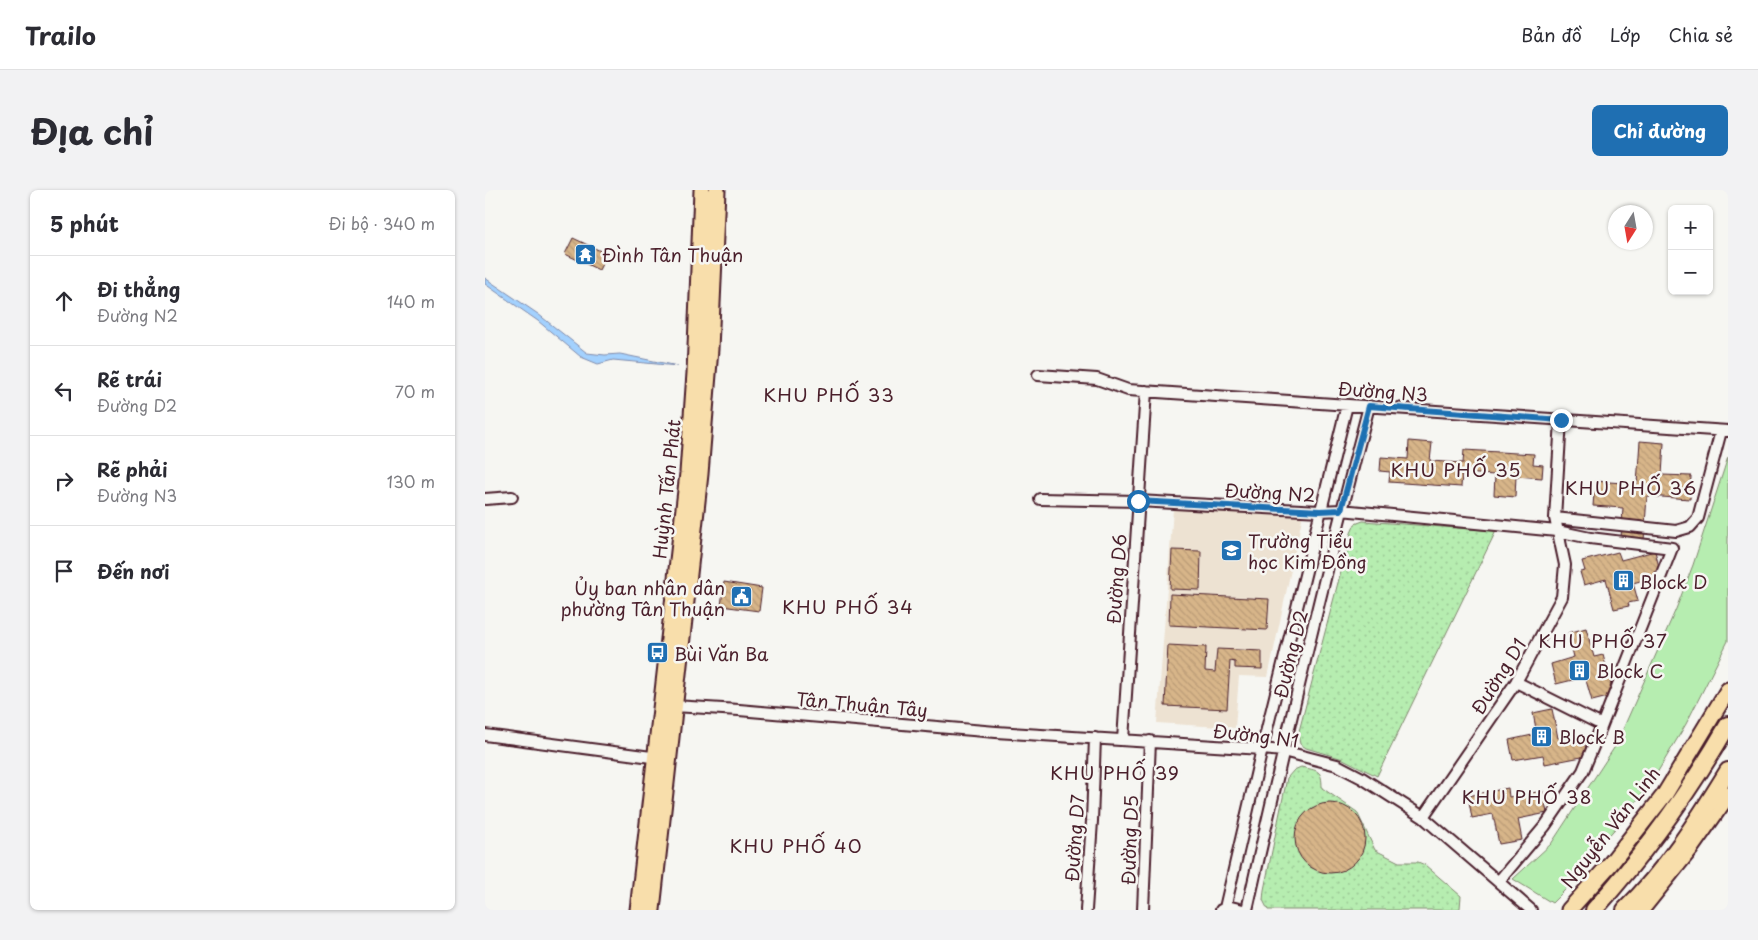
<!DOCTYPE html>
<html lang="vi">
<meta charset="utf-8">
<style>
:root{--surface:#fff;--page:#f2f2f3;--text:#2b2b33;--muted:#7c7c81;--line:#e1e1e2;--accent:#1f6fb2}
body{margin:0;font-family:"Playpen Sans",sans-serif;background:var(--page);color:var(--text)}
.controls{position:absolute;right:15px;top:15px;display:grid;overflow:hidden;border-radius:8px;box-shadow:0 1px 4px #0004}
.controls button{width:45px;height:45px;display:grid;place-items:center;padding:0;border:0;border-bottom:1px solid var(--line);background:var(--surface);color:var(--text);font:25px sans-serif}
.compass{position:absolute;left:1123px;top:15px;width:45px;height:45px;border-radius:50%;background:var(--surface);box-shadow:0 1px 4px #0004;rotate:191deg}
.stop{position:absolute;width:15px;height:15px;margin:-11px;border:4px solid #1f6fb2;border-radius:50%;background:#fff}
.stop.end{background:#1f6fb2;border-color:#fff;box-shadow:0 1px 5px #0008}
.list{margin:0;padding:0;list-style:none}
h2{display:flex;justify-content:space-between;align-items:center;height:65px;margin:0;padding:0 20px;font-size:21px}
h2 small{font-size:16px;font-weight:400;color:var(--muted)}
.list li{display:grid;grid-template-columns:32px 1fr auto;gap:15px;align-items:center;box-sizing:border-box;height:90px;padding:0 20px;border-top:1px solid var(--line)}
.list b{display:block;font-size:19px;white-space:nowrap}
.list p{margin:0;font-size:16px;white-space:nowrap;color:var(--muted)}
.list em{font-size:16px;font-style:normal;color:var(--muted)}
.icon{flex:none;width:28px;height:28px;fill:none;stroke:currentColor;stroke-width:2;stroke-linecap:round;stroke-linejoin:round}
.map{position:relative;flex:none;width:1243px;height:720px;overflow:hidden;border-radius:8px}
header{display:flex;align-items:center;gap:30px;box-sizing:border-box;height:70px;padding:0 25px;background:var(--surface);border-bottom:1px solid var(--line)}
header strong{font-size:24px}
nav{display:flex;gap:28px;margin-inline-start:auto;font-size:18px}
.intro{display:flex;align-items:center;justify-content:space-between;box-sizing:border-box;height:120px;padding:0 30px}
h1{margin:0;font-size:35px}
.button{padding:12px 22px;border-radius:8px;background:var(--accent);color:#fff;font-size:18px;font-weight:700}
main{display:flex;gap:30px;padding:0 30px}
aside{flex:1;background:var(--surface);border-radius:8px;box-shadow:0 1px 4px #0004}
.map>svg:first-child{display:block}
</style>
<header>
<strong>Trailo</strong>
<nav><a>Bản đồ</a><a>Lớp</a><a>Chia sẻ</a></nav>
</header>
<div class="intro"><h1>Địa chỉ</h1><a class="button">Chỉ đường</a></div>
<main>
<aside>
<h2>5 phút<small>Đi bộ · 340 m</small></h2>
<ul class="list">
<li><svg class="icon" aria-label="ahead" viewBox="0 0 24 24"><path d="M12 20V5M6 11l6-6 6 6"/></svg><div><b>Đi thẳng</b><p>Đường N2</p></div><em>140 m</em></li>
<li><svg class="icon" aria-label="left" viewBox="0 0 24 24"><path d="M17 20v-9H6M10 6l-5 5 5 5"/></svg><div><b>Rẽ trái</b><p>Đường D2</p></div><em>70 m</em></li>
<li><svg class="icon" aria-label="right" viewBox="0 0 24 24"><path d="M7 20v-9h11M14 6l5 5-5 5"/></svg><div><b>Rẽ phải</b><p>Đường N3</p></div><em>130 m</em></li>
<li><svg class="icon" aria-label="arrive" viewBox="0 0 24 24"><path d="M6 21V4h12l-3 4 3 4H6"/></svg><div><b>Đến nơi</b></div></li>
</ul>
</aside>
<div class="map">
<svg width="1243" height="720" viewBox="0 0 1243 720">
<defs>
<pattern id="park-dots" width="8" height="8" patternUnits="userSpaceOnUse" patternTransform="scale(1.25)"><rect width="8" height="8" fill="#b6edb0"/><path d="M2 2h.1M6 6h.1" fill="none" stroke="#9ecb98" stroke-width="1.8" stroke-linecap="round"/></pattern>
<pattern id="building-back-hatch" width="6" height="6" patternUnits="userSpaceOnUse" patternTransform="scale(1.25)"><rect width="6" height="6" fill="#d7b589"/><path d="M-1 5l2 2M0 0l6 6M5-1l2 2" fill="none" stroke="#ba9b76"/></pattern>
</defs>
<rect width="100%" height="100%" fill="#f6f6f2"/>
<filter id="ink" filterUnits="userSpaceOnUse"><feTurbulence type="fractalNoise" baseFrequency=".02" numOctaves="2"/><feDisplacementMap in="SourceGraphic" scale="10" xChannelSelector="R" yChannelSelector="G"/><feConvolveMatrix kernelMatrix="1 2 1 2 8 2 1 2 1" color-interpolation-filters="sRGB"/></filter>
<g filter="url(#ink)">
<!-- built -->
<path fill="#ede2d2" d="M688 319 818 324 783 487 754 486 750 538 672 533Z"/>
<!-- green -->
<path fill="#b6edb0" stroke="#80866e" d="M1243 267V451L1201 534 1172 583 1136 632 1101 671 1082 698 1067 713 1028 689 1066 654 1131 555 1191 419 1208 375Z"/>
<!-- park -->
<path fill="url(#park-dots)" stroke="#80866e" d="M878 331 1011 341 892 586 858 569 821 558 815 554 813 545 866 343 870 334Z
M816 577C833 581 837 579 837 598L872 622 890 660 914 672H933L940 675 976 706 975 718 972 720H783L778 710 779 700 802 588 809 580Z"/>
<!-- water -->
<path fill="#a3d1fe" stroke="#7f8aaa" d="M0 88 53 124 102 163 120 165 135 164 193 176 128 170 113 174 96 167 53 131 0 94Z"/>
<!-- building -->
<path fill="url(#building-back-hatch)" stroke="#4a1f2b" d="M88 48 122 64 114 80 80 64Z
M924 251 947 253 945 271 978 273 979 260 1049 264 1048 274 1058 275 1057 288 1031 286 1030 307 1009 305 1010 285 977 283 976 297 904 292 905 282 895 281 896 267 923 269Z
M1155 251 1179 253 1177 285 1206 286 1205 309 1162 306 1159 350 1136 348 1138 318 1108 316 1110 291 1152 294Z
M687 360 716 361 715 400 685 399Z
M1170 361 1176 385 1148 393 1153 411 1143 413 1144 416 1129 419 1121 389 1099 395 1095 382 1100 381 1097 371 1133 362 1136 370Z
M239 392 277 398 274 421 236 416Z
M685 404 784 409 782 440 684 435Z
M1101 438 1109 467 1118 465 1128 502 1122 504 1123 507 1107 511 1100 487 1071 494 1066 474 1089 467 1083 443Z
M683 455 721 457 720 481 730 482 732 459 777 461V479L750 478V472L745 471 742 519 680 516Z
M1067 519 1073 548 1098 544 1102 566 1060 574 1058 565 1028 570 1024 550 1052 544 1048 523Z
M1023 598 1024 607 1058 601 1062 623 1033 629 1037 650 1014 654 1008 624 987 628 983 606Z
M810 648a35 35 0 1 1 70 0a35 35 0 1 1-70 0Z"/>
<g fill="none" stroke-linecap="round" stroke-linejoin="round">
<defs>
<path id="minor" d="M553 185 612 189 643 200 1243 241
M0 309 27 307
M555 309 653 311 835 321 856 320 1072 341 1105 348 1187 358 1117 535
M1070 328 1191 341 1205 337 1213 328 1236 241
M189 516 254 520 511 542 777 559 798 561 852 575 877 588 938 627 1046 720
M0 545 174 568
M638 550 661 201
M938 627 1031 492 1077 407 1080 375 1070 328 1076 230
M1014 691 1060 636 1098 581 1117 535 1031 492
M740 718 777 559 862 215
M601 720 607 631 610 548
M658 720 665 551
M736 720 746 717 758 720
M762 720C800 551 840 383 884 216"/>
<path id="primary" d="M153 720 203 283 210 183 217 0
M167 720 215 284 225 159 232 0
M1084 720 1126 673 1180 604 1243 500
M1156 720 1205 659 1243 605"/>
<path id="trunk" d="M1109 720C1160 663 1205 601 1243 535
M1140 720C1181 680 1213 630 1243 581"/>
</defs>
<!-- minor casing -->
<use href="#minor" stroke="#4a1f2b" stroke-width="14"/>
<!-- primary casing -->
<use href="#primary" stroke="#4a1f2b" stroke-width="19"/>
<!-- trunk casing -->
<use href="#trunk" stroke="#4a1f2b" stroke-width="20"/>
<!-- minor -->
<use href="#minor" stroke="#f6f6f2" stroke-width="10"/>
<!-- primary -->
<use href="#primary" stroke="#f8deab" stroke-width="15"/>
<!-- trunk -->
<use href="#trunk" stroke="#f8deab" stroke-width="16"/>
</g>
</g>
<g fill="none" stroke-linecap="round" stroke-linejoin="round" filter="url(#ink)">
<!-- route -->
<path stroke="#1f6fb2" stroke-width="6" d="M653 311 835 321 856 320 884 216 1076 230"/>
</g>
<!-- icons -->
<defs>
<symbol id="temple-square" viewBox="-11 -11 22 22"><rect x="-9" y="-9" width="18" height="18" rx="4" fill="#1f6fb2" stroke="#f6f6f2"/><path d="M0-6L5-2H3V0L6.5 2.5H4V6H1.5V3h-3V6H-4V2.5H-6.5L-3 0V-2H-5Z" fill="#fff"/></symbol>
<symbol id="school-square" viewBox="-11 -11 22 22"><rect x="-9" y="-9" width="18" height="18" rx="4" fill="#1f6fb2" stroke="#f6f6f2"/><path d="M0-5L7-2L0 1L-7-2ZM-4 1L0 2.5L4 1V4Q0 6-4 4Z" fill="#fff"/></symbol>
<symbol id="building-square" viewBox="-11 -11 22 22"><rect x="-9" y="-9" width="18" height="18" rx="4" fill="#1f6fb2" stroke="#f6f6f2"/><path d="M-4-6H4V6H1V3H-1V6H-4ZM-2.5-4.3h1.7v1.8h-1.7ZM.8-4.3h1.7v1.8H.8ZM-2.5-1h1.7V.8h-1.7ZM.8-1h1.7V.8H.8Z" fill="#fff"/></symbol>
<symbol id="civic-square" viewBox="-11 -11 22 22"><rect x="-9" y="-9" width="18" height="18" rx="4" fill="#1f6fb2" stroke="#f6f6f2"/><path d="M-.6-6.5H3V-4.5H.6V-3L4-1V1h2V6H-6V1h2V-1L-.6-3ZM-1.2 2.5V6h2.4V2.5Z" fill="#fff"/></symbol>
<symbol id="bus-square" viewBox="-11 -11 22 22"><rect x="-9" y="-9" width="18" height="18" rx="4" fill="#1f6fb2" stroke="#f6f6f2"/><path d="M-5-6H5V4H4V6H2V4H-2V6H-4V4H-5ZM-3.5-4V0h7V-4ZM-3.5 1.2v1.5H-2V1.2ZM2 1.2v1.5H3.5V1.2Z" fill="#fff"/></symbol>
</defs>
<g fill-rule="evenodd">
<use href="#temple-square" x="88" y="52" width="25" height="25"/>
<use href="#school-square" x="734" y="348" width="25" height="25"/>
<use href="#building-square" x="1126" y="378" width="25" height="25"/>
<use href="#civic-square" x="244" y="394" width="25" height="25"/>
<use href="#bus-square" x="160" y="450" width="25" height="25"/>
<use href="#building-square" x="1082" y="468" width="25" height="25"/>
<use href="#building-square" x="1044" y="534" width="25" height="25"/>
</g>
<g text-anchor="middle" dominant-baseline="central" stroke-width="5" stroke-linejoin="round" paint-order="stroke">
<!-- poi labels -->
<g font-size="18" fill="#4a1f2b" stroke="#f6f6f2" text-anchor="start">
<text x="117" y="64">Đình Tân Thuận</text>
<text x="763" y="350">Trường Tiểu<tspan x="763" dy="21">học Kim Đồng</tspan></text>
<text x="1154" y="391">Block D</text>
<text x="240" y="397" text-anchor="end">Ủy ban nhân dân<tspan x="240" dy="21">phường Tân Thuận</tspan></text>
<text x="189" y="463">Bùi Văn Ba</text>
<text x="1111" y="480">Block C</text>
<text x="1073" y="546">Block B</text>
</g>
<!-- street labels -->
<g font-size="18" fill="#4a1f2b" stroke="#f6f6f2">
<text transform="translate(898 201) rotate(4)">Đường N3</text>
<text transform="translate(181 299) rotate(-84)">Huỳnh Tấn Phát</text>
<text transform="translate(785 302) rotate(3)">Đường N2</text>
<text transform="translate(631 389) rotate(-86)">Đường D6</text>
<text transform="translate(805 464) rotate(-76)">Đường D2</text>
<text transform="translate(1013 486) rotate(-58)">Đường D1</text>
<text transform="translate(377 514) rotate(5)">Tân Thuận Tây</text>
<text transform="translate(771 545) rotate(7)">Đường N1</text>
<text transform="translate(1125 637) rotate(-52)">Nguyễn Văn Linh</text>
<text transform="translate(589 648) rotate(-86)">Đường D7</text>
<text transform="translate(644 650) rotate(-88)">Đường D5</text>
</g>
<!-- neighbourhood labels -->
<g font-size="19" letter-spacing="1" fill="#4a1f2b" stroke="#f6f6f2">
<text x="344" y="204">KHU PHỐ 33</text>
<text x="971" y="279">KHU PHỐ 35</text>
<text x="1146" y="297">KHU PHỐ 36</text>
<text x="363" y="416">KHU PHỐ 34</text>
<text x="1118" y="450">KHU PHỐ 37</text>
<text x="630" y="582">KHU PHỐ 39</text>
<text x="1042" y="606">KHU PHỐ 38</text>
<text x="311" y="655">KHU PHỐ 40</text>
</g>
</g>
</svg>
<div class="controls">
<button>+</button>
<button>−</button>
</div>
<svg class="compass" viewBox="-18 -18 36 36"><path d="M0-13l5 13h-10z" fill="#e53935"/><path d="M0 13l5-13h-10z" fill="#7c7c81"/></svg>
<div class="stop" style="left:653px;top:311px"></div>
<div class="stop end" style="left:1076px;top:230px"></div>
</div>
</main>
